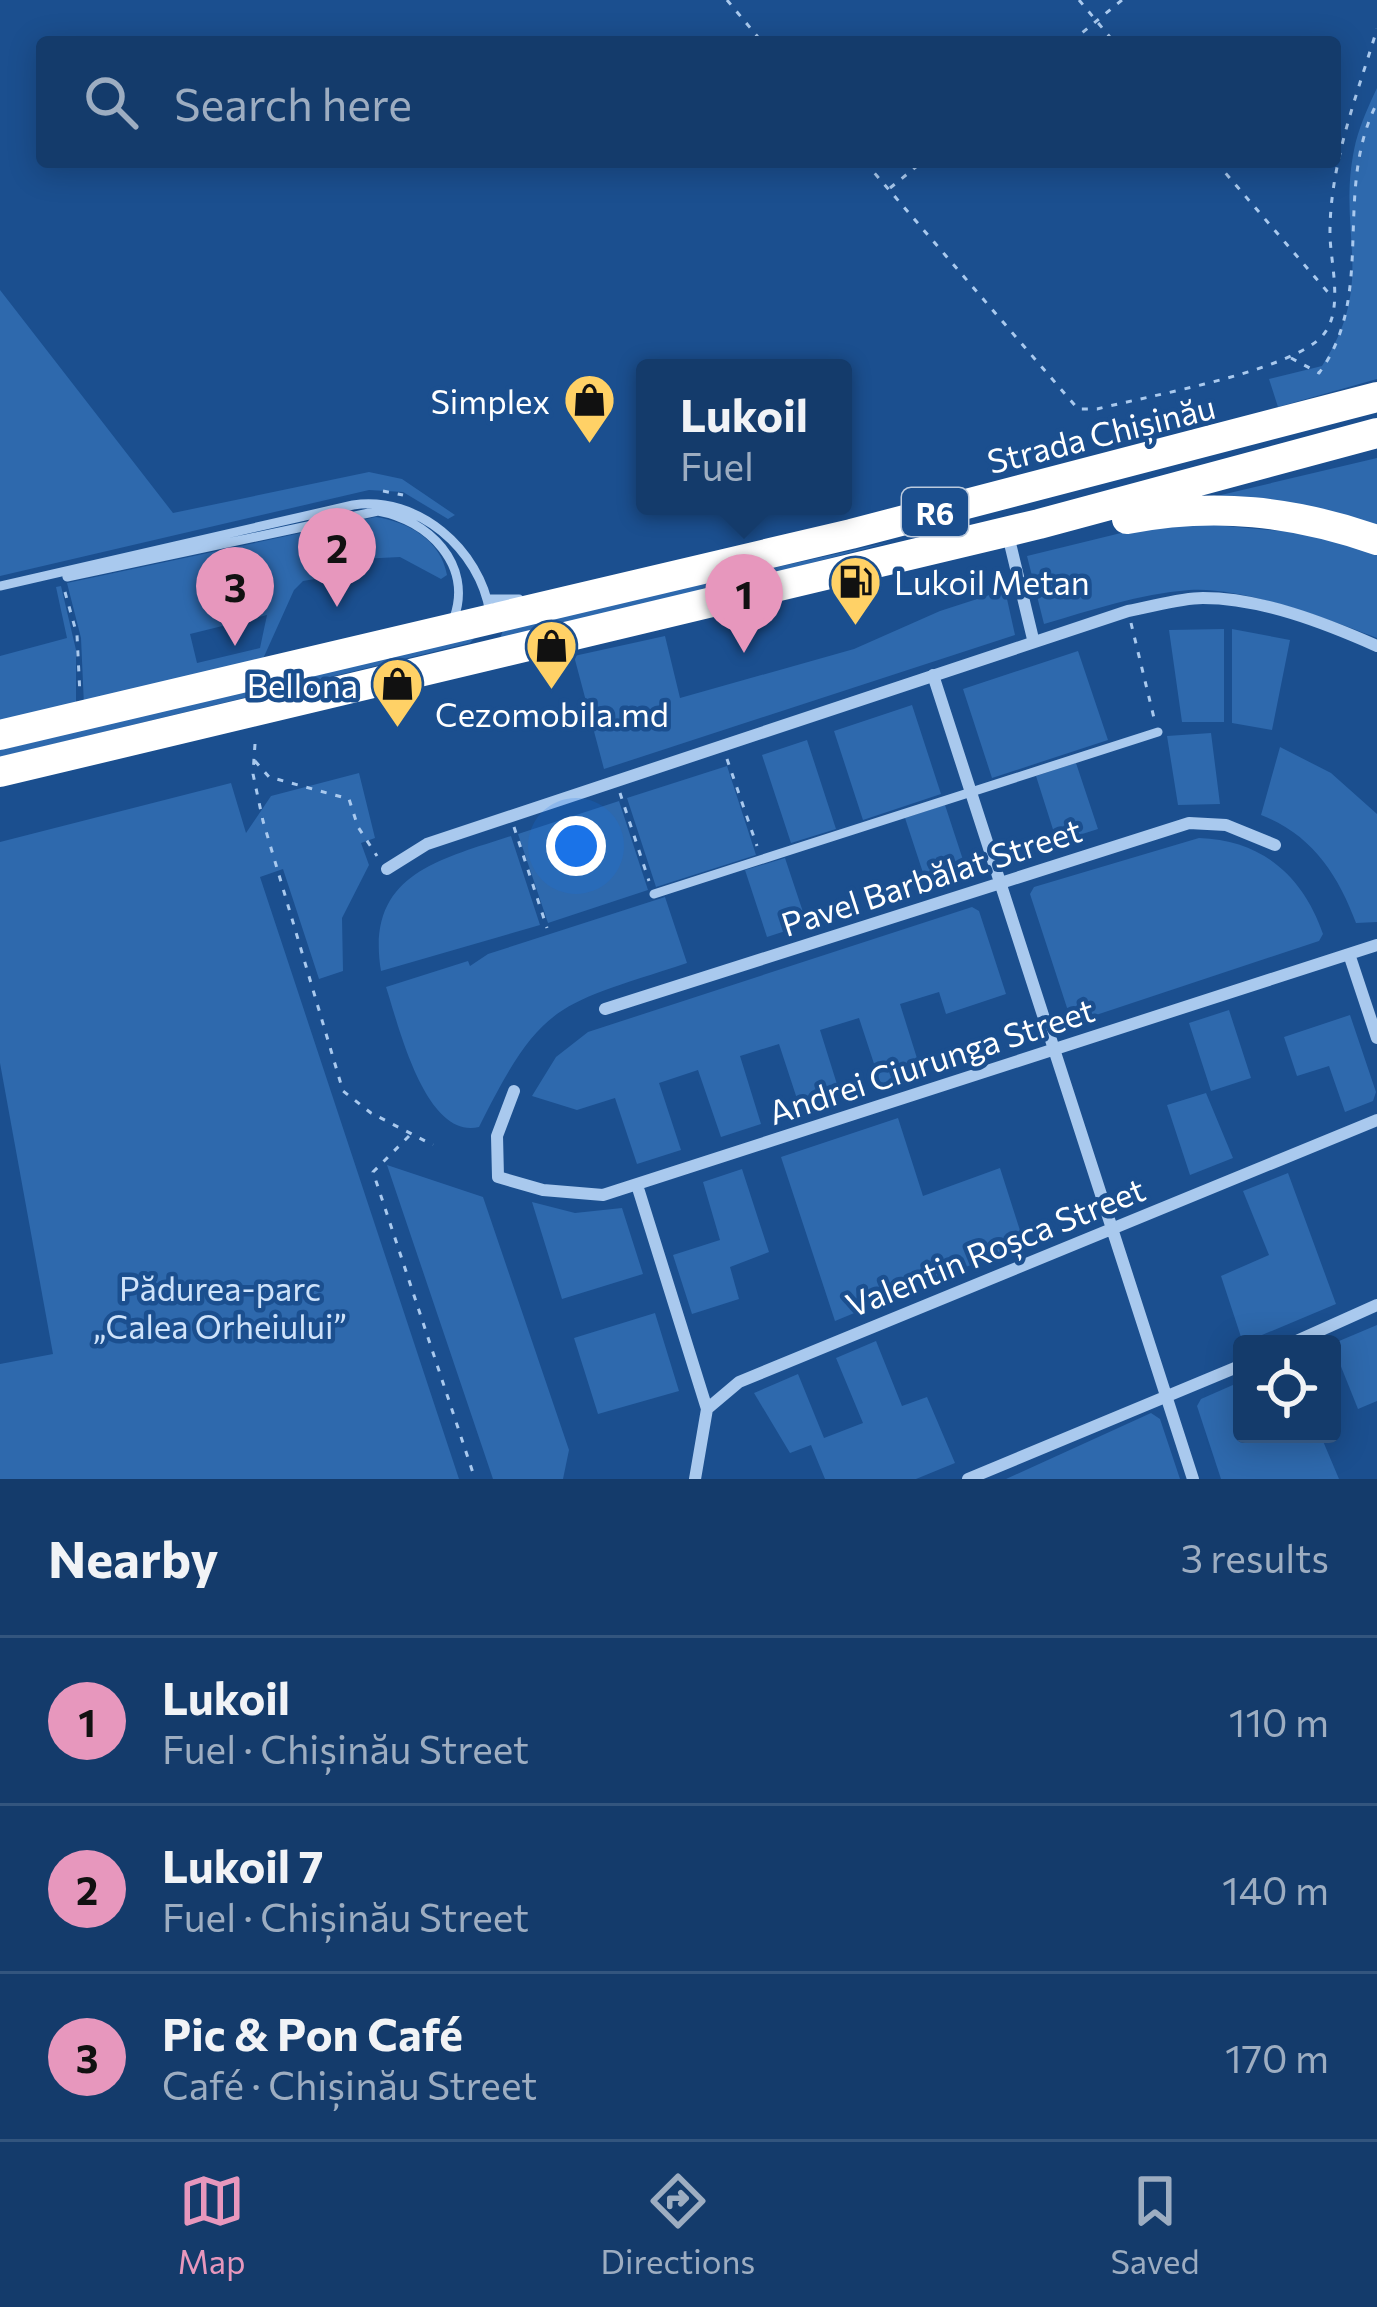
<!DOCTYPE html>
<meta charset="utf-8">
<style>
:root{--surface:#143b6b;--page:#1d4271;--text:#f1f3f6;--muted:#9dadc1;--line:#33557e;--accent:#e797bd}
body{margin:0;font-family:Commissioner,sans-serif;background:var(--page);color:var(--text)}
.controls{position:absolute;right:36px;bottom:36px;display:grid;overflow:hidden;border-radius:12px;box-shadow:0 6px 30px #0003}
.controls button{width:108px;height:108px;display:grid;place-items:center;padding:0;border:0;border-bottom:3px solid var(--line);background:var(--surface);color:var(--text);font:60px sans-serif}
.you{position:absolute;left:576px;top:846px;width:42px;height:42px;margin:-30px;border:9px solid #fff;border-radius:50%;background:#1a73e8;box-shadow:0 0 0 18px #1a73e833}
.badge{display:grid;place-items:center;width:78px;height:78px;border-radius:50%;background:var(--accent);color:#111;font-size:39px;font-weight:700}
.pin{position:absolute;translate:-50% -99px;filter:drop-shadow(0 3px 6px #0008)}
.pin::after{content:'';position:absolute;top:63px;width:42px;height:36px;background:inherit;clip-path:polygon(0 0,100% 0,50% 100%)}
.popup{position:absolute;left:636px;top:359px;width:216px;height:156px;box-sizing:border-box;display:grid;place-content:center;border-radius:12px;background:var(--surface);filter:drop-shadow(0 3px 9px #0005);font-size:39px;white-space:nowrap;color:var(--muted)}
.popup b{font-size:45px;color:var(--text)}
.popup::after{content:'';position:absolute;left:50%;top:100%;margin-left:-24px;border:24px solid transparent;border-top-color:var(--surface)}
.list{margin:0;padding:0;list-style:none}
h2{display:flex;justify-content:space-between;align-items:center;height:156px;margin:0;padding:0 48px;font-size:51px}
h2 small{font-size:39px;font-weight:400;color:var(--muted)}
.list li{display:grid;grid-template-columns:78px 1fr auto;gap:36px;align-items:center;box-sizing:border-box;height:168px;padding:0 48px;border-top:3px solid var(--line)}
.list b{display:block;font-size:45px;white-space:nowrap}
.list p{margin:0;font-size:39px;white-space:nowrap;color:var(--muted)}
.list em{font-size:39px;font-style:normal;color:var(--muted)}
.icon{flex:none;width:66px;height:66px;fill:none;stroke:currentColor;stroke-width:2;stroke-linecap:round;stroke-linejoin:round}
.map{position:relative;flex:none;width:1377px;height:1479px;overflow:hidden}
.search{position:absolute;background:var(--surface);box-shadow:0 6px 30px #0003;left:36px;right:36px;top:36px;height:132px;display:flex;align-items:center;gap:30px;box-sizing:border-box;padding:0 42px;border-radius:12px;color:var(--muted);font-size:45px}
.sheet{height:660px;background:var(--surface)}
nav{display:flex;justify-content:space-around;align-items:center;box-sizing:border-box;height:168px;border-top:3px solid var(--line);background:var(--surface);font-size:33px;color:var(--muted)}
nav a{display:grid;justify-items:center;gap:6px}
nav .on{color:var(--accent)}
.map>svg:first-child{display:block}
</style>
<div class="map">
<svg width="1377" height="1479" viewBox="0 0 1377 1479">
<rect width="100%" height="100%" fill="#1b4f8f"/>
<!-- green -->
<path fill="#2e69ad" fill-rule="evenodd" d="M1377 88V379L1278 407 1269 379 1322 366C1377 281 1337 235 1354 150 1358 129 1368 107 1377 88Z
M0 290 173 513 369 472 402 479 455 515 448 519 403 492 369 490 0 576Z
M1377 458V529L1204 499Z
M376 517C408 522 441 540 447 575L441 579 400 557 360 559 354 537 319 546 327 577 303 581 294 590 262 661 84 706 81 638 67 583ZM267 615 260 648 197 663 190 634Z
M1170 521 1314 534 1377 553V638C1327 619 1242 586 1189 590 1139 594 1092 610 1044 624L1027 556Z
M894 541 497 646 504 628Z
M61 586 76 650V706L0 724V656L67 638 56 587Z
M1005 590 1015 635 604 769 574 656 665 636 680 698 854 649 940 611Z
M1224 629V722H1182L1169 630Z
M1232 629 1290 640 1272 730 1232 723Z
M477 635 470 643 0 757V750Z
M1078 651 1108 740 992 778 963 689Z
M912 705 941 794 863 820 834 731Z
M1211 733 1220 804 1178 805 1167 736Z
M807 740 836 829 791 843 762 755Z
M1280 747 1331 773 1377 814V922L1356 923C1338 874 1311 834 1261 815Z
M1076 763 1098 829 1057 842 1036 776Z
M727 766 756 855 656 887 627 798Z
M359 773 375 838 361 843 369 865 342 918 343 971 319 979 283 869 260 877 459 1479H0V1364L53 1354 0 1063V842L231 783 246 833 271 796Z
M619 801 648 890 548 923 518 834Z
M945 805 965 866 961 874 927 885 905 818Z
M511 836 540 925 381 971C365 875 438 860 511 836Z
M1199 838C1262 840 1303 876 1323 934L1319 941 1078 1021 1070 1017 1030 894 1034 887Z
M785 858 807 924 767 937 745 870Z
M665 897 687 963C557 1006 542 1000 479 1127 425 1140 398 1023 386 987L468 961 470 966 488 954Z
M972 907 979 911 1006 994 946 1014 939 992 900 1004 921 1071 881 1085 859 1018 820 1030 841 1097 801 1111 779 1044 740 1056 761 1124 721 1137 698 1070 659 1083 681 1150 637 1164 615 1098 577 1110 532 1096 556 1057 588 1032Z
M1229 1010 1251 1078 1211 1091 1189 1023Z
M1350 1015 1376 1092 1373 1101 1345 1112 1329 1066 1297 1076 1284 1037Z
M1206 1093 1233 1158 1190 1175 1167 1105Z
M898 1118 923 1196 1000 1168 1024 1243 835 1321 781 1157Z
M387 1165 483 1197 569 1450 563 1479H493Z
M742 1169 769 1252 730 1267 739 1299 692 1314 673 1255 720 1240 703 1182Z
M1288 1173 1336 1304 1243 1343 1221 1276 1269 1255 1243 1191Z
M532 1202 575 1213 622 1208 643 1274 562 1299Z
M655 1313 679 1391 598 1414 574 1338Z
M1377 1325V1401L1358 1409 1332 1344Z
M876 1341 902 1406 927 1397 955 1463 916 1479H825L811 1445 790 1453 754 1393 798 1374 824 1438 863 1423 836 1358Z
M1242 1381V1434H1320L1339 1479H1221L1197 1406 1201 1399Z
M1151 1413 1160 1419 1180 1479H1006Z"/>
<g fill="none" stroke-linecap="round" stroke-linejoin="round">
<!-- path -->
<path stroke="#a9c9ee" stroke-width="3" stroke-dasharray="6 9" stroke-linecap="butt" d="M727 0 762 42
M1079 0 1114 42
M1071 42 1122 0
M865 162 1078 409H1097C1152 395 1275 374 1317 341 1346 318 1331 268 1330 236 1329 166 1357 95 1377 29
M1216 162 1332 297
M890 188 922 162
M1291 358 1319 373C1377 295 1332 191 1377 103
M383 491 403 495
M65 592 77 635 80 695
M1131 623 1154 718
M255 744 253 774 263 821 343 1091 371 1113 433 1145
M727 759 757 846
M255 761 269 777 349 799 358 827 377 856
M620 793 649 881
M514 827 547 928
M409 1136 373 1172 475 1479"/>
<!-- lane -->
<path stroke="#a9c9ee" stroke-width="9" d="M67 577 378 511C428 520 473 564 454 618
M0 586 353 505C417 495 480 549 490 613
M488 599H519
M654 894 1158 732"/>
<!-- street -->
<path stroke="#a9c9ee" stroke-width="12" d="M1008 535 1033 639
M933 675 1193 1479
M387 869 427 844 1128 611C1152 607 1179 598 1203 598 1261 598 1325 623 1377 646
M1349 954 1377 1038
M605 1009 1189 823 1226 825 1275 845
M514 1091 497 1136 498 1177 543 1190 603 1195 1377 945
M637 1185 707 1409
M1290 1344 1377 1305
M695 1479 707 1409 739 1382 1377 1120
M968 1479 1242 1365"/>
<!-- highway -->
<path stroke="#fff" stroke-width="30" d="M1127 519C1214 502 1294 511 1377 540
M0 735 851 534 1377 397
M0 772 1039 524 1377 433"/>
</g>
<!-- icons -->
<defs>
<symbol id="shop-pin" viewBox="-11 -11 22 30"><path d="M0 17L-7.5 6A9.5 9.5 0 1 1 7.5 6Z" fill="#ffd166" stroke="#1b4f8f"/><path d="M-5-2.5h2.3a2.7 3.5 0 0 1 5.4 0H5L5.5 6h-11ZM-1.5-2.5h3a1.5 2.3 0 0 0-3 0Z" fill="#111"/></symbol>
<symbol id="fuel-pin" viewBox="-11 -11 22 30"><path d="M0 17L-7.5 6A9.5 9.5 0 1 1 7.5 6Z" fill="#ffd166" stroke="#1b4f8f"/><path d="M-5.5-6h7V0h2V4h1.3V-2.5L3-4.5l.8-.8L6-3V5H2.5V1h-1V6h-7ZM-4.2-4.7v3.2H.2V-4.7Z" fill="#111"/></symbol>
</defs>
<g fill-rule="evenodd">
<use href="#shop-pin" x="560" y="370" width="59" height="81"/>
<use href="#fuel-pin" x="826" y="552" width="59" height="81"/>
<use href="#shop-pin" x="522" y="616" width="59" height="81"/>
<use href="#shop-pin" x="368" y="654" width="59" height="81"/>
</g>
<g text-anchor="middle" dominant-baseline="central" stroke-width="9" stroke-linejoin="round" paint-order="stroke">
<!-- shield labels -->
<rect fill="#1b4f8f" stroke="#bbcadd" stroke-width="3" x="902" y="488" width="66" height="48" rx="9"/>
<g font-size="30" font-weight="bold" fill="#fff">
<text x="935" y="512">R6</text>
</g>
<!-- poi labels -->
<g font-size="33" fill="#fff" stroke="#1b4f8f" text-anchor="end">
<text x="550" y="400">Simplex</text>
<text x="894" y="581" text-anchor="start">Lukoil Metan</text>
<text x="358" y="684">Bellona</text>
<text x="552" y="713" text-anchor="middle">Cezomobila.md</text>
</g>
<!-- street labels -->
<g font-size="33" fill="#fff" stroke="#1b4f8f">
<text transform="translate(1101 433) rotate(-14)">Strada Chișinău</text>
<text transform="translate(931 876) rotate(-18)">Pavel Barbălat Street</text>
<text transform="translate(931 1060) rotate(-18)">Andrei Ciurunga Street</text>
<text transform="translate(995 1246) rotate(-22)">Valentin Roșca Street</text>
</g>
<!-- park labels -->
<g font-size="33" fill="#cfe3fa" stroke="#1b4f8f">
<text x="220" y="1287">Pădurea-parc<tspan x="220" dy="38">„Calea Orheiului”</tspan></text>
</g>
</g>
</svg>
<div class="controls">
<button><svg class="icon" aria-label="locate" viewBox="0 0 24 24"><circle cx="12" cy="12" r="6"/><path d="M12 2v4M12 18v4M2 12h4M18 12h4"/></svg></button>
</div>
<div class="you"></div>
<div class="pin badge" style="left:744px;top:653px">1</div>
<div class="popup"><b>Lukoil</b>Fuel</div>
<div class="pin badge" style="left:337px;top:607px">2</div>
<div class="pin badge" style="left:235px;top:646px">3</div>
<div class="search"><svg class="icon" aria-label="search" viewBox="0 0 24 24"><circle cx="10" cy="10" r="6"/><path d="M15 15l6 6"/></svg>Search here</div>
</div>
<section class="sheet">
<h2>Nearby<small>3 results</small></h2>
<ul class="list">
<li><span class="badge">1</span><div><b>Lukoil</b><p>Fuel · Chișinău Street</p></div><em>110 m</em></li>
<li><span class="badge">2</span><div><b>Lukoil 7</b><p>Fuel · Chișinău Street</p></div><em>140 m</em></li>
<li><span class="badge">3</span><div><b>Pic &amp; Pon Café</b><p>Café · Chișinău Street</p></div><em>170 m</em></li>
</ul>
</section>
<nav>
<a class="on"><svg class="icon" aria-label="map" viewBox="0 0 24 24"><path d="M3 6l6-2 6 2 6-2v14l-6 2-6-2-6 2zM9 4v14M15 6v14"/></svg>Map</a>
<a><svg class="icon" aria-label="directions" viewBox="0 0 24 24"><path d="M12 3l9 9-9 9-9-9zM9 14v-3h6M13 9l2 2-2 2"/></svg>Directions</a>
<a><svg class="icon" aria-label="saved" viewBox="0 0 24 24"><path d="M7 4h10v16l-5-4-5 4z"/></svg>Saved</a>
</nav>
